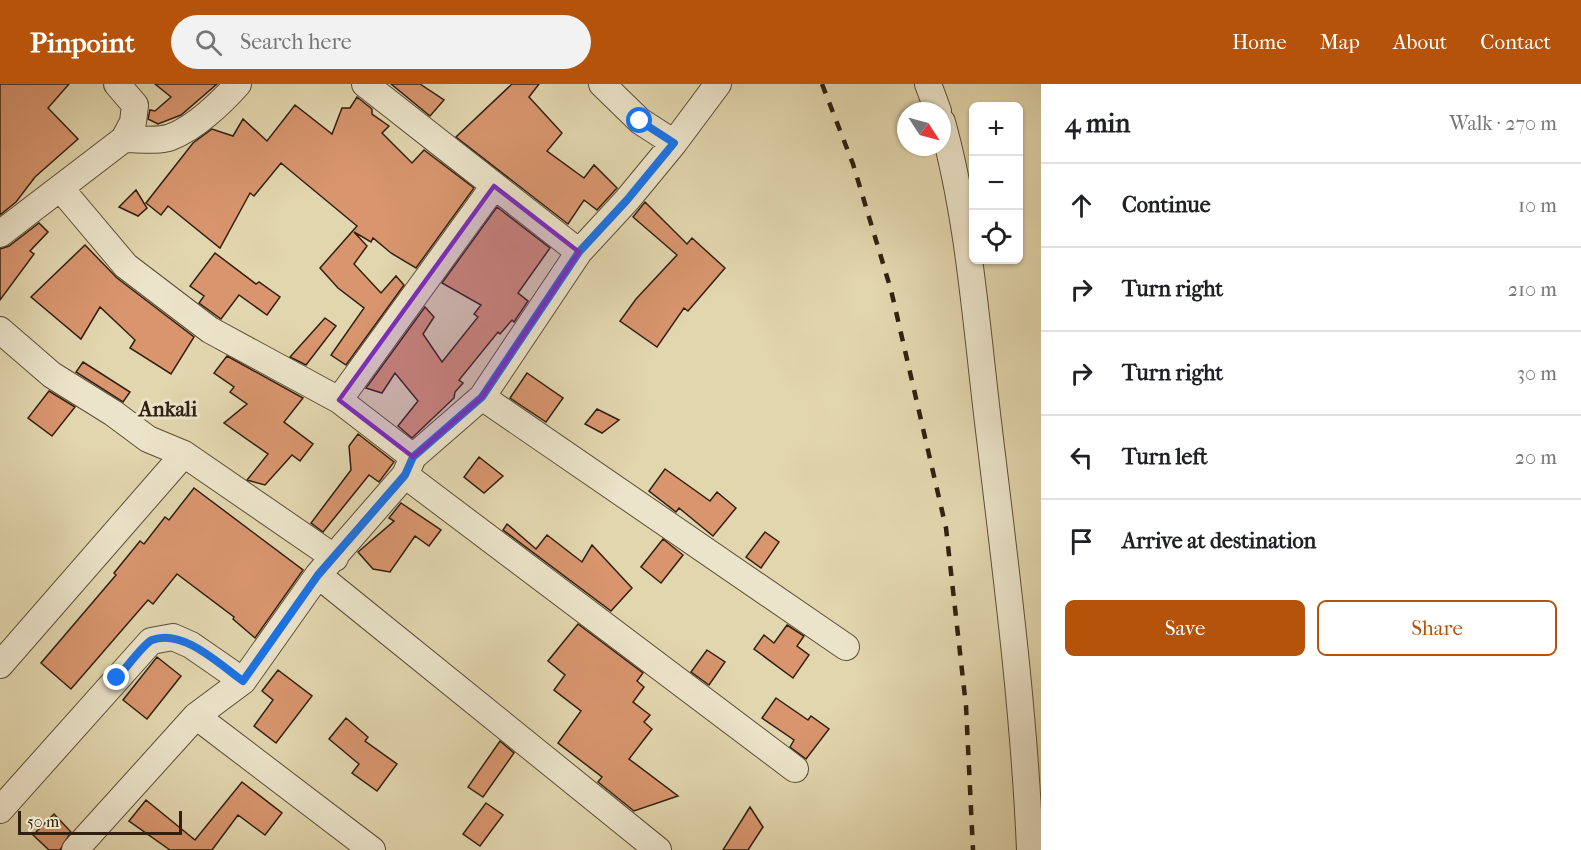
<!DOCTYPE html>
<meta charset="utf-8">
<style>
:root{--surface:#fff;--page:#f2f2f2;--text:#202124;--muted:#757577;--line:#e0e0e0;--accent:#b45309}
body{margin:0;font-family:"IM FELL French Canon",serif;background:var(--page);color:var(--text)}
.controls{position:absolute;right:18px;top:18px;display:grid;overflow:hidden;border-radius:9px;box-shadow:0 2px 4px #0004}
.controls button{width:54px;height:54px;display:grid;place-items:center;padding:0;border:0;border-bottom:2px solid var(--line);background:var(--surface);color:var(--text);font:30px sans-serif}
.compass{position:absolute;left:897px;top:18px;width:54px;height:54px;border-radius:50%;background:var(--surface);box-shadow:0 2px 4px #0004;rotate:126deg}
.scale{position:absolute;left:18px;bottom:15px;width:164px;box-sizing:border-box;padding-left:6px;border:3px solid #31200f;border-top:0;font-size:16px;line-height:21px;white-space:nowrap;color:#31200f;-webkit-text-stroke:4px #ece4ca;paint-order:stroke}
.stop{position:absolute;width:18px;height:18px;margin:-14px;border:4px solid #1a73e8;border-radius:50%;background:#fff}
.stop.end{background:#1a73e8;border-color:#fff;box-shadow:0 2px 6px #0008}
.list{margin:0;padding:0;list-style:none}
h2{display:flex;justify-content:space-between;align-items:center;height:78px;margin:0;padding:0 24px;font-size:26px}
h2 small{font-size:20px;font-weight:400;color:var(--muted)}
.list li{display:grid;grid-template-columns:39px 1fr auto;gap:18px;align-items:center;box-sizing:border-box;height:84px;padding:0 24px;border-top:2px solid var(--line)}
.list b{display:block;font-size:22px;white-space:nowrap}
.list em{font-size:20px;font-style:normal;color:var(--muted)}
.actions{display:flex;gap:12px;padding:18px 24px}
.actions a{flex:1;padding:14px 0;border:2px solid var(--accent);border-radius:9px;text-align:center;font-size:21px;color:var(--accent)}
.actions .main{background:var(--accent);color:#fff}
.icon{flex:none;width:33px;height:33px;fill:none;stroke:currentColor;stroke-width:2;stroke-linecap:round;stroke-linejoin:round}
.map{position:relative;flex:none;width:1041px;height:766px;overflow:hidden}
header{display:flex;align-items:center;gap:36px;box-sizing:border-box;height:84px;padding:0 30px;background:var(--accent);color:#fff}
header strong{font-size:28px}
nav{display:flex;gap:33px;margin-inline-start:auto;font-size:21px}
.search{width:420px;height:54px;background:var(--page);display:flex;align-items:center;gap:15px;box-sizing:border-box;padding:0 21px;border-radius:33px;color:var(--muted);font-size:22px}
main{display:flex}
aside{flex:1;background:var(--surface)}
.map>svg:first-child{display:block}
</style>
<header>
<strong>Pinpoint</strong>
<div class="search"><svg class="icon" aria-label="search" viewBox="0 0 24 24"><circle cx="10" cy="10" r="6"/><path d="M15 15l6 6"/></svg>Search here</div>
<nav><a>Home</a><a>Map</a><a>About</a><a>Contact</a></nav>
</header>
<main>
<div class="map">
<svg width="1041" height="766" viewBox="0 0 1041 766">
<rect width="100%" height="100%" fill="#e2d6ae"/>
<filter id="stains"><feTurbulence type="fractalNoise" baseFrequency=".00333" numOctaves="4"/><feColorMatrix values="0 0 0 0 .2 0 0 0 0 .09 0 0 0 0 .02 0 0 0 .5 -.17"/></filter>
<radialGradient id="worn" r=".72"><stop offset=".6" stop-color="#630" stop-opacity="0"/><stop offset="1" stop-color="#630" stop-opacity=".3"/></radialGradient>
<!-- building -->
<path fill="#d8956e" stroke="#31200f" stroke-width="1.5" d="M0 0H69L48 24 78 55 35 93 16 118 0 131Z
M155 0H217L181 31 158 40 148 35 150 26 155 27 171 13Z
M391 0H420L444 16 430 32Z
M512 0H539L529 13 562 49 547 67 584 94 594 81 617 104 597 126 584 116 568 140 456 53Z
M357 13 372 25V30L389 42 382 49 412 79 424 66 474 104 416 184 391 169 373 154 371 158 354 148 367 162 354 180 381 209 396 192 404 201 346 281 331 271 364 224 338 204 320 184 357 142 281 79 254 112 250 109 220 164 168 122 161 131 146 119 193 59 212 45 233 52 243 35 267 57 295 21 332 50 342 24H350Z
M136 106 147 124 138 132 119 123Z
M645 118 687 160 692 154 725 184 688 227 684 224 657 263 620 237 636 215 677 171 633 133Z
M497 123 550 164 518 209 528 217 514 238 512 236 500 250 498 248 459 296 463 299 455 308 454 314 412 354 398 342 418 317 395 289 382 309 366 304 425 223 434 233 423 250 442 278 478 233 474 230 481 221 442 199Z
M39 139 48 148 30 167 34 170 0 216V165L9 162Z
M85 161 117 194 194 253 171 290 130 264 135 256 100 223 81 255 31 213Z
M215 169 256 200 259 198 280 213 267 231 239 211 221 235 199 219 204 212 190 202Z
M325 234 336 242 306 281 290 273Z
M227 272 303 314 284 338 313 360 300 377 292 371 265 401 247 396 268 370 224 339 247 320 230 308 234 303 214 289Z
M83 278 130 308 123 318 76 288Z
M527 289 563 314 546 338 510 314Z
M49 307 75 323 52 352 28 334Z
M597 325 619 336 602 349 585 340Z
M358 350 394 378 379 398 369 391 323 448 311 439 351 386 349 362Z
M479 373 503 392 484 409 464 393Z
M665 385 710 417 717 408 736 424 713 452 679 424 676 428 649 407Z
M194 404 303 486 255 554 233 535 234 533 177 490 153 520 148 516 71 605 41 579 116 491 114 489 140 457 144 460 165 433 169 436Z
M401 419 441 446 429 462 415 452 390 488 373 485 358 468 394 437 389 434Z
M507 440 536 465 547 451 582 478 592 461 632 504 611 527 503 446Z
M765 448 779 458 761 484 746 473Z
M663 455 683 471 661 499 641 483Z
M578 540 643 589 637 597 644 603 633 618 650 631 644 638 652 645 629 675 678 712 634 727 598 698 602 693 558 659 581 627 554 606 565 591 548 577Z
M787 541 804 552 797 562 809 571 793 594 754 565 764 551 774 559Z
M707 566 725 578 709 601 691 588Z
M157 573 181 592 147 635 123 616Z
M278 586 312 612 276 659 254 642 273 616 262 607Z
M776 614 808 636 811 632 829 645 806 675 790 663 794 656 762 634Z
M346 634 368 653 365 657 397 680 377 707 352 689 359 680 329 655Z
M500 657 514 669 483 713 468 703Z
M242 698 282 729 265 751 238 731 212 766H170L129 737 146 716 195 756Z
M486 719 503 731 480 762 463 750Z
M750 723 763 743 748 766H723Z
M54 730 71 748 60 766H49L33 751Z"/>
<g fill="none" stroke-linecap="round" stroke-linejoin="round">
<defs>
<path id="street" d="M117 0 135 21 133 38 124 55C139 55 157 58 171 53 195 44 222 18 238 0
M365 0 579 168
M602 0 640 37 674 59 718 0
M928 0 938 27
M942 38C969 135 976 239 988 338 1005 480 1024 623 1030 766
M61 105 126 182 210 246 339 316 413 373
M0 150 124 55
M0 246 52 291 113 329 148 355 184 370 335 474
M482 313 846 563
M339 316 494 102
M405 391 795 685
M318 491 658 766
M0 581 184 370
M196 632 372 766
M0 726 151 557 173 553 191 561 243 597
M75 766 196 632 243 597 318 491 405 391 413 373 482 313 579 168 627 116 674 59"/>
</defs>
<!-- street casing -->
<use href="#street" stroke="#5d4e37" stroke-width="28"/>
<!-- street -->
<use href="#street" stroke="#ece4ca" stroke-width="26"/>
<!-- rail -->
<path stroke="#31200f" stroke-width="4.5" stroke-dasharray="10 10" stroke-linecap="butt" d="M822 0 853 80 891 206 946 444 966 622 973 766"/>
</g>
<g fill="none" stroke-linecap="round" stroke-linejoin="round">
<!-- route -->
<path stroke="#1a73e8" stroke-width="8" d="M117 594C125 586 143 560 152 556 183 544 220 581 243 597L318 491 405 391 413 373 482 313 579 168 627 116 674 59 640 37"/>
</g>
<!-- marked area -->
<path fill="#7b2cbf" fill-opacity="0.2" stroke="#7b2cbf" stroke-width="4.5" stroke-linejoin="round" d="M494 102 579 168 482 313 413 373 339 316Z"/>
<g text-anchor="middle" dominant-baseline="central" stroke-width="6" stroke-linejoin="round" paint-order="stroke">
<!-- quarter labels -->
<g font-size="21" font-weight="bold" fill="#31200f" stroke="#ece4ca">
<text x="168" y="325">Ankali</text>
</g>
</g>
<rect width="100%" height="100%" filter="url(#stains)"/>
<rect width="100%" height="100%" fill="url(#worn)"/>
</svg>
<div class="controls">
<button>+</button>
<button>−</button>
<button><svg class="icon" aria-label="locate" viewBox="0 0 24 24"><circle cx="12" cy="12" r="6"/><path d="M12 2v4M12 18v4M2 12h4M18 12h4"/></svg></button>
</div>
<svg class="compass" viewBox="-18 -18 36 36"><path d="M0-13l5 13h-10z" fill="#e53935"/><path d="M0 13l5-13h-10z" fill="#757577"/></svg>
<div class="scale">50 m</div>
<div class="stop" style="left:640px;top:37px"></div>
<div class="stop end" style="left:117px;top:594px"></div>
</div>
<aside>
<h2>4 min<small>Walk · 270 m</small></h2>
<ul class="list">
<li><svg class="icon" aria-label="ahead" viewBox="0 0 24 24"><path d="M12 20V5M6 11l6-6 6 6"/></svg><div><b>Continue</b></div><em>10 m</em></li>
<li><svg class="icon" aria-label="right" viewBox="0 0 24 24"><path d="M7 20v-9h11M14 6l5 5-5 5"/></svg><div><b>Turn right</b></div><em>210 m</em></li>
<li><svg class="icon" aria-label="right" viewBox="0 0 24 24"><path d="M7 20v-9h11M14 6l5 5-5 5"/></svg><div><b>Turn right</b></div><em>30 m</em></li>
<li><svg class="icon" aria-label="left" viewBox="0 0 24 24"><path d="M17 20v-9H6M10 6l-5 5 5 5"/></svg><div><b>Turn left</b></div><em>20 m</em></li>
<li><svg class="icon" aria-label="arrive" viewBox="0 0 24 24"><path d="M6 21V4h12l-3 4 3 4H6"/></svg><div><b>Arrive at destination</b></div></li>
</ul>
<div class="actions"><a class="main">Save</a><a>Share</a></div>
</aside>
</main>
